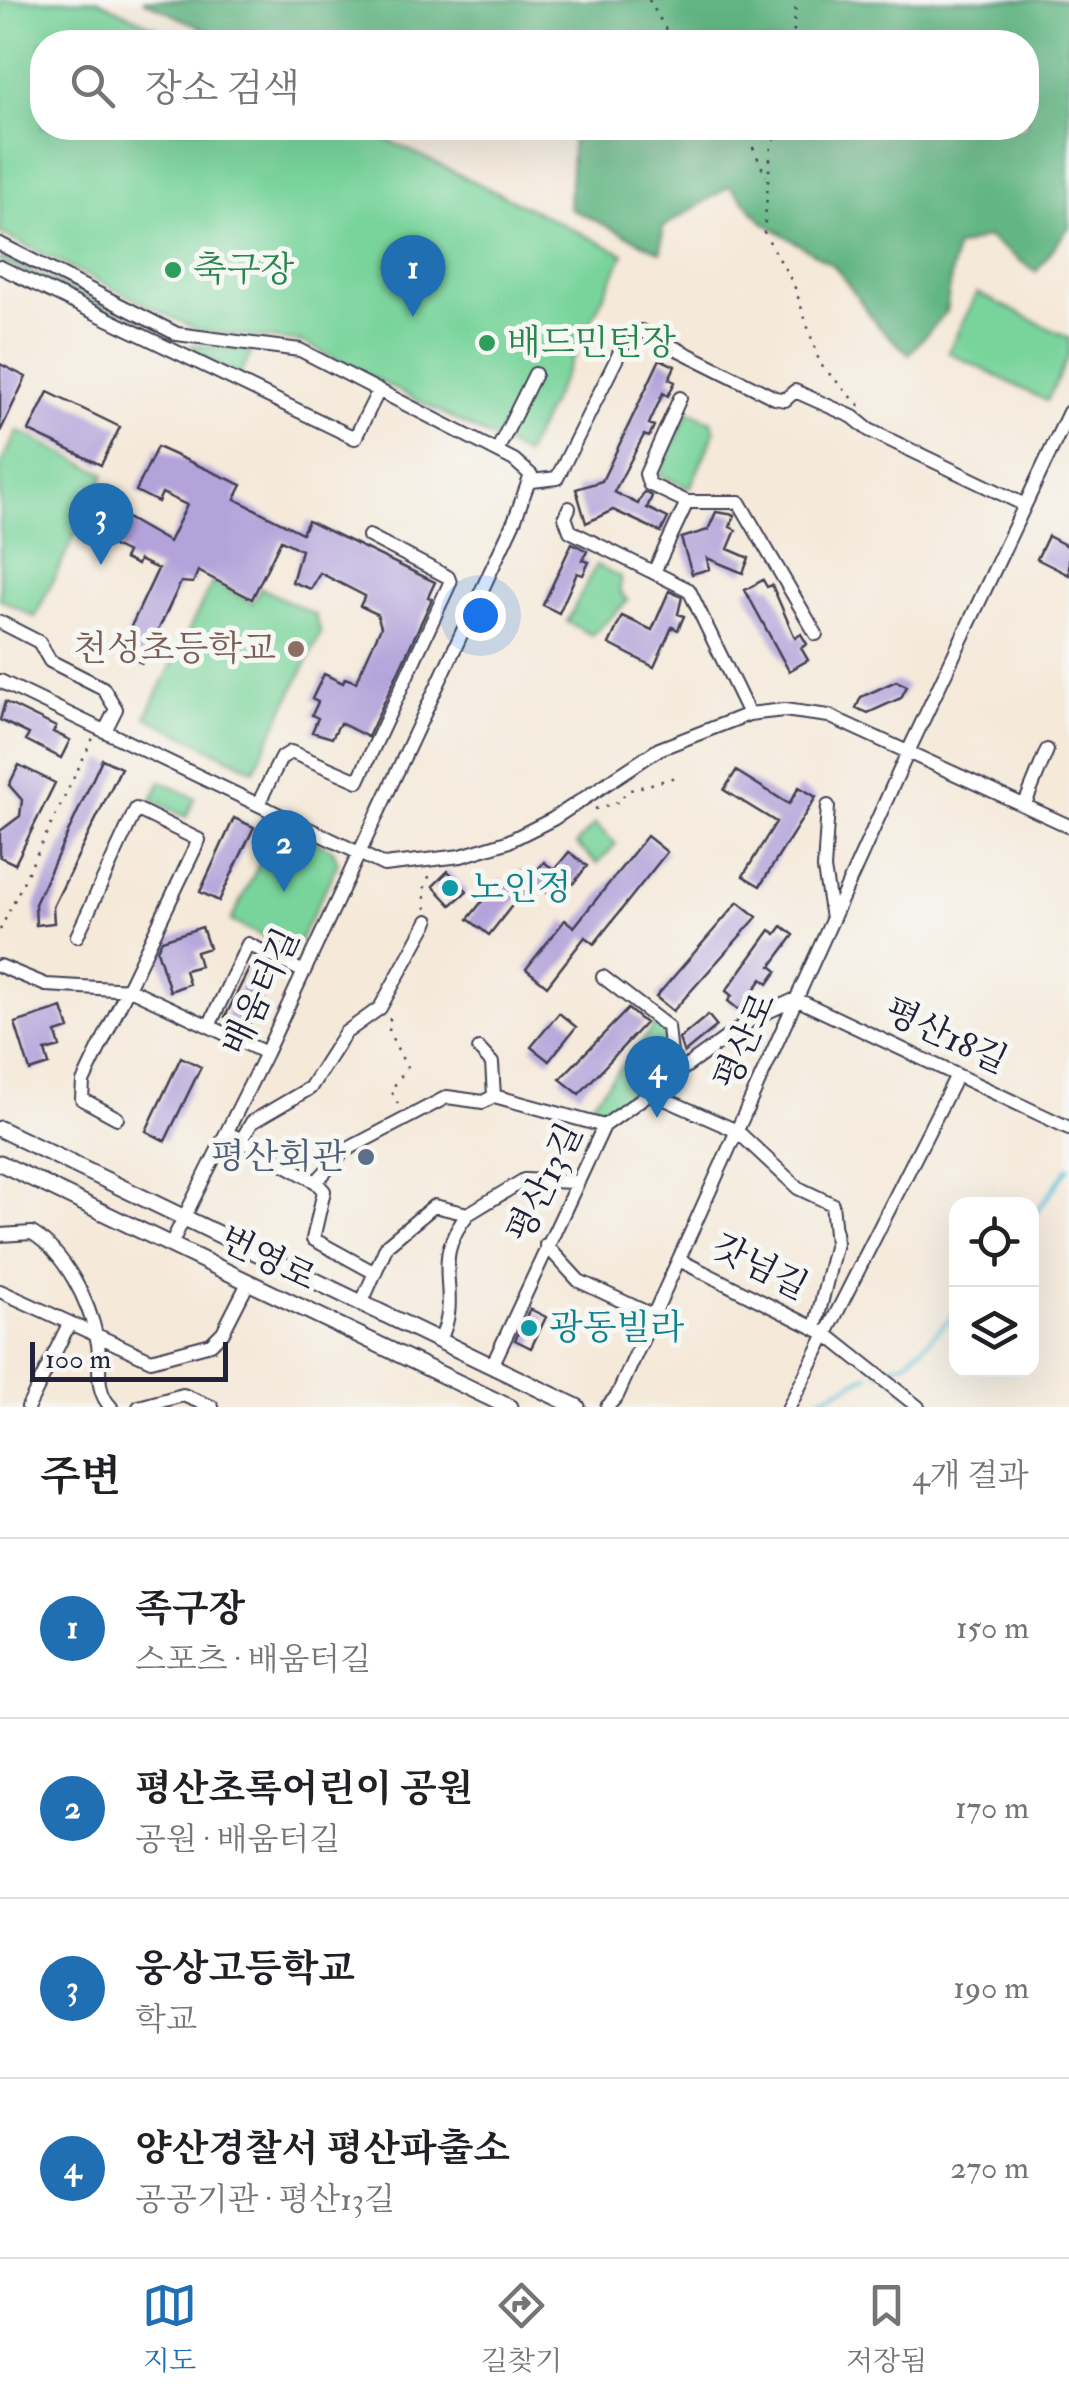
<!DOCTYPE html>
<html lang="ko">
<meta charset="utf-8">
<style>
:root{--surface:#fff;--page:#f6f6f6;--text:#202124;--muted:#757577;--line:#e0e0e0;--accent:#1f6fb2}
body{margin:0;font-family:"IM FELL Double Pica","Noto Serif KR",serif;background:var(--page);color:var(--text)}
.controls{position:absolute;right:30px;bottom:30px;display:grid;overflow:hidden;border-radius:20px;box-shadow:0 10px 40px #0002}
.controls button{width:90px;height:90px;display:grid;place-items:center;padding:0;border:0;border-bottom:2px solid var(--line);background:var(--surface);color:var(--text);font:50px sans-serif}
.scale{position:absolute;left:30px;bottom:25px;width:198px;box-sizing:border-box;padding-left:10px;border:5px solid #22223b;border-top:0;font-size:28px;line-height:35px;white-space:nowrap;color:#22223b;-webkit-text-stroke:8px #f6f6f2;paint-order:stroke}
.you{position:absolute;left:480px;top:615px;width:35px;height:35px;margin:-25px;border:8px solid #fff;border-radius:50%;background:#1a73e8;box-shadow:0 0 0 15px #1a73e833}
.badge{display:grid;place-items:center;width:65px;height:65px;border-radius:50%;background:var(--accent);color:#fff;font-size:32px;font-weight:700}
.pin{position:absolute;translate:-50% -82px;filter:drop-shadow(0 2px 5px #0008)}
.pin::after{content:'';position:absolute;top:52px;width:35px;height:30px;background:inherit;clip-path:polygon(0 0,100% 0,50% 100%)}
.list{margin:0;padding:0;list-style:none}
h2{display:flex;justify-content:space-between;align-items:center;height:130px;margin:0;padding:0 40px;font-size:42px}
h2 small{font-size:32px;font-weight:400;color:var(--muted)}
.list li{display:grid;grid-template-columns:65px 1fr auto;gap:30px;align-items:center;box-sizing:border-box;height:180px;padding:0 40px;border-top:2px solid var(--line)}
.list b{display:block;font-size:38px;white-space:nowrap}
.list p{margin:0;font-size:32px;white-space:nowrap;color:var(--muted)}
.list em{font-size:32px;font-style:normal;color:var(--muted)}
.icon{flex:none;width:55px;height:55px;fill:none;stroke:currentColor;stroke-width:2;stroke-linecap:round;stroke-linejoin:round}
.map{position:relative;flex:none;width:1069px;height:1407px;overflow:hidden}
.search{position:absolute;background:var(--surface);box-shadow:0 10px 40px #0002;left:30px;right:30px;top:30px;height:110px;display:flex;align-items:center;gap:25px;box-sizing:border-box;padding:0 35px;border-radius:40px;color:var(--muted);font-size:38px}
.sheet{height:850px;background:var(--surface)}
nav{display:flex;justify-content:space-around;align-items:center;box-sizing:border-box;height:140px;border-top:2px solid var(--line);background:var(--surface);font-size:28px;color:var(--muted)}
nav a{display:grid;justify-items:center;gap:5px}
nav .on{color:var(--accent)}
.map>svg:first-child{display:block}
</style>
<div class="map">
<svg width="1069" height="1407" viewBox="0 0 1069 1407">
<rect width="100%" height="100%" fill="#f6f6f2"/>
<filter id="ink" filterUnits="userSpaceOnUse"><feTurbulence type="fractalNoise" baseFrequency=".01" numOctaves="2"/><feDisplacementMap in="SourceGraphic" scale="20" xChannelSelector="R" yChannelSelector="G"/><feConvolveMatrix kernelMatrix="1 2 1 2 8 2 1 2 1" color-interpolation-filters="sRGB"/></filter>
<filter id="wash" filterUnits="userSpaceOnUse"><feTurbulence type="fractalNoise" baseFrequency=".0048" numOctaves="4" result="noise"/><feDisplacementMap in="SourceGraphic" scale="40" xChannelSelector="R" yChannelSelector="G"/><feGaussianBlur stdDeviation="2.25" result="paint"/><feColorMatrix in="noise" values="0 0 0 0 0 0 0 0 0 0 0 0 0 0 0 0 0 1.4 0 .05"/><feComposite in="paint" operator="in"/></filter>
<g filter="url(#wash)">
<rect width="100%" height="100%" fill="#f5e9d9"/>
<!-- green -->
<path fill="#79d49b" stroke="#4e7b6b" stroke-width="2.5" d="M0 0H98L186 42H42V128H363L624 254 525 455 302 342 200 331 0 233Z
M0 256 149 326V329L0 262Z
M977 293 1069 338V355L1047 401 948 352Z
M192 345H197L252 351 240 375 193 352Z
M688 411 711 421 715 431 690 488 659 475Z
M18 431 105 474 35 617 0 599V466Z
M596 565 620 577V592L628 601 592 635 567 622Z
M212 583 253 603 261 588 315 615 321 633 254 770 146 717Z
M161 781 195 798 186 817 152 800Z
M279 823 333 850 338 863 294 952 231 921Z
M595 824 616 844 597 864 576 844Z
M658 1021 667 1029 664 1068 603 1116 587 1109Z"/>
<!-- forest -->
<path fill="#62b683" stroke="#426c5f" stroke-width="2.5" d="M143 0H1069V227L1036 272 987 237 955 248 946 312 909 354 879 327 835 267 763 222 730 186 663 227 661 252 569 208 573 128H1026V42H230Z"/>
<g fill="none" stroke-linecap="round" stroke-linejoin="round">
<!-- stream -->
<path stroke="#5bc1d9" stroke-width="4" d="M1032 1218 1069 1167
M878 1372 908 1361 956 1313
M803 1407 869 1375"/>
</g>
<g id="blocks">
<!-- building -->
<path fill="#b3a3da" d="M660 359 675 366 669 379 675 382 668 396 663 393 649 424 654 426 649 437 644 435 614 492 638 504 644 492 652 496 647 508 668 518 661 532 613 510 586 523 576 489 602 481Z
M0 364 26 377 0 432Z
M48 392 120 427 101 465 29 431Z
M157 447 242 485 235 499 302 533 308 521 435 582 428 597 432 599 368 737 340 723 332 738 312 732 318 718 312 715 318 702 312 699 324 674 343 683 345 678 356 682 381 627 377 614 360 606 365 596 320 573 311 589 292 582 301 550 281 540 252 599 198 571 193 583 181 582 154 639 159 641 152 656 146 653 142 663 119 652 158 569 139 560 137 565 124 559 127 553 109 544 125 517 169 542 187 505 162 493 158 502 136 491Z
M716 512 735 515 730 527 736 530 728 549 749 558 743 573 707 558 709 569 692 574 681 538 708 530Z
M1048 536 1069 547V575L1037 559Z
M572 543 587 551 583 560 589 562 583 575 577 573 559 613 543 605Z
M763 580 767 587 772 585 795 638 801 634 807 644 801 648 808 660 789 671 745 590Z
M669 591 682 597 678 614 684 616 678 630 672 627 654 667 609 644 622 616 652 630Z
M896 681 907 686 901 698 868 713 856 708 861 697Z
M5 702 56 727 53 732 70 740 61 758 26 740 29 734 0 720Z
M102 759 121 768 53 907 54 923 36 925 35 904Z
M19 765 55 783 15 864 0 857V831L20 816 22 800 9 785Z
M736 771 789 804 799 787 816 797 760 886 743 876 776 822 724 790Z
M234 818 254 827 219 901 200 892Z
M647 836 667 852 594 944 585 937 547 986 526 969 565 920 574 927Z
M569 852 587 866 573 884 564 876 549 894 539 886 526 903 518 898 489 935 468 919 500 879 509 886 521 870 531 878 544 862 554 870Z
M448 871 467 891 451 905 433 886Z
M738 902 757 917 673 1011 656 997Z
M782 926 794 935 771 966 777 971 768 984 762 979 739 1010 728 1001 732 996 726 991 770 930 776 934Z
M202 927 209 948 196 952 200 966 185 970 189 984 170 991 157 950 162 940Z
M250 967 272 977 247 1028 225 1017Z
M62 1008 69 1029 56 1033 60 1047 45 1051 49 1065 30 1071 15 1023Z
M628 1009 645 1023 579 1094 560 1079Z
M559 1013 576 1027 549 1061 531 1047Z
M708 1015 717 1026 684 1053 679 1039Z
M181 1057 201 1067 165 1141 146 1131Z
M530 1309 546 1317 531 1348 515 1340Z"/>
</g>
</g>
<g filter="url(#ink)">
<use href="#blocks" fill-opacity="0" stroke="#424053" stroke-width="2.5"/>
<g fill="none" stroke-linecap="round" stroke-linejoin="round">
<defs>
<path id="minor" d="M0 244 177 334 300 350 514 460 531 475 515 519 266 1053 171 1244
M0 267 355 438 379 390
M497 451 535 374
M532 481 557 478 626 340 631 332 641 331 775 398 785 400 795 391 853 417 869 430 1025 505
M687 502H739L816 634
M569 508 565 517 570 531 689 590 749 714
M654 572 687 502 649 484 646 474 680 398
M0 622 39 642 50 661 103 688 116 709 105 731
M0 681 384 865 461 856 507 842 553 819 659 749 749 714 784 710 829 716 1069 826
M258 804 281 758 291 752 358 781 450 583 448 577 369 536
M1025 804 1047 750
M828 806 824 869 832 918
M77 936 136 809 199 840 83 1082 82 1099 117 1118
M0 966 46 985 132 990 266 1053
M603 977 668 1027 673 1073
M209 1026 248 944 304 972
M479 1049 492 1063 494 1096
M649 1092 737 1131 798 1188 832 1204 836 1243 815 1328
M234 1136 316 1182 324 1191 313 1239 375 1273
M242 1139 252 1122 310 1088 345 1033 380 1008 428 921
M316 1182 344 1151 447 1097 483 1102 494 1096 604 1126
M0 1235 32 1233C65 1253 89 1301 97 1339 103 1362 92 1388 111 1407
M546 1245 579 1281 652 1315
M679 1260 826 1334 918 1407
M0 1291 151 1360 211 1344 223 1332 248 1283
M362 1302 387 1245 434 1206 468 1214 524 1180 575 1182
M440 1340C464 1290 427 1264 468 1214
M492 1366 604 1126 752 1019 796 999 1069 1128
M28 1407 69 1324
M139 1407 183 1395 212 1407
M607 1407 617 1396 908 752 1069 412
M789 1407 957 1075"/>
<path id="major" d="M0 1129 577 1407
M0 1163 509 1407"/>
</defs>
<!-- minor casing -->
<use href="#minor" stroke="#424053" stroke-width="16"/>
<!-- major casing -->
<use href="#major" stroke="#424053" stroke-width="19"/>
<!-- path -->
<path stroke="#424053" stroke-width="2.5" stroke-dasharray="2.5 8" stroke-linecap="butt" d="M649 0 673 42
M793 42 796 0
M744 128 766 176
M778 128 771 146 764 232 794 285 820 364 860 406
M595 809 619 802 627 791 679 776
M426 909 424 889 430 874
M0 930 93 738
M390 1018 389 1032 407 1068 391 1090 399 1106"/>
<!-- minor -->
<use href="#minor" stroke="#fff" stroke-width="12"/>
<!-- major -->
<use href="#major" stroke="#fff" stroke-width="15"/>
</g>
</g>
<!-- markers -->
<g fill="#2e9e5b" stroke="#f6f6f2" stroke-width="4">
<circle cx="173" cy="270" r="10"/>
<circle cx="487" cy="343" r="10"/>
</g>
<circle fill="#8d6e63" stroke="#f6f6f2" stroke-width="4" cx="296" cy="649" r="10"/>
<g fill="#0f9aa8" stroke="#f6f6f2" stroke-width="4">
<circle cx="450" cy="888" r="10"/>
<circle cx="529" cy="1328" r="10"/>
</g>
<circle fill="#5c6f8a" stroke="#f6f6f2" stroke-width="4" cx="366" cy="1157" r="10"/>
<g text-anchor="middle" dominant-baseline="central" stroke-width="10" stroke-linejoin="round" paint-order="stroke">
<!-- leisure labels -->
<g font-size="35" fill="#27864d" stroke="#f6f6f2" text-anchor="start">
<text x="193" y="270">축구장</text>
<text x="507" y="343">배드민턴장</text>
</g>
<!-- education labels -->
<g font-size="35" fill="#785e54" stroke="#f6f6f2" text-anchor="end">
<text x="276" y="649">천성초등학교</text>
</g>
<!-- culture labels -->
<g font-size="35" fill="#0d838f" stroke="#f6f6f2" text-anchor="start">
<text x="470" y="888">노인정</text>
<text x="549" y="1328">광동빌라</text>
</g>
<!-- street labels -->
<g font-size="35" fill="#22223b" stroke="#f6f6f2">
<text transform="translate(261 992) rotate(-65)">배움터길</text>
<text transform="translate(946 1036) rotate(25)">평산18길</text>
<text transform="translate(745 1041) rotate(-66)">평산로</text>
<text transform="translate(545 1183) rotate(-64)">평산13길</text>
<text transform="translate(268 1259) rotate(26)">번영로</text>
<text transform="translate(760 1267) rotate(27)">갓넘길</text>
</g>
<!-- service labels -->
<g font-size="35" fill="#4e5e75" stroke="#f6f6f2" text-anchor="end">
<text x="346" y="1157">평산회관</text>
</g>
</g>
</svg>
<div class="controls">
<button><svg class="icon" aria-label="locate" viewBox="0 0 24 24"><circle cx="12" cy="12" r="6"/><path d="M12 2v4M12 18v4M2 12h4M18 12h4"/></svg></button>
<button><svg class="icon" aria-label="layers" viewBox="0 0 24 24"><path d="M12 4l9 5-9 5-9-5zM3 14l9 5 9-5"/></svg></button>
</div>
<div class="scale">100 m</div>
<div class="you"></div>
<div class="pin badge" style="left:413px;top:317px">1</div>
<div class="pin badge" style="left:284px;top:892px">2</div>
<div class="pin badge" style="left:101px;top:565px">3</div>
<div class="pin badge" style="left:657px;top:1118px">4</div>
<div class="search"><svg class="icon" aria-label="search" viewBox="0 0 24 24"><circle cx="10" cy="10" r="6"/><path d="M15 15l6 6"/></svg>장소 검색</div>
</div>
<section class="sheet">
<h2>주변<small>4개 결과</small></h2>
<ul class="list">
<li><span class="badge">1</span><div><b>족구장</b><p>스포츠 · 배움터길</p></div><em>150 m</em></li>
<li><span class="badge">2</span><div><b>평산초록어린이 공원</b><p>공원 · 배움터길</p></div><em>170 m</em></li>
<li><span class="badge">3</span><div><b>웅상고등학교</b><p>학교</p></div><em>190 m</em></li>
<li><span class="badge">4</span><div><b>양산경찰서 평산파출소</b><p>공공기관 · 평산13길</p></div><em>270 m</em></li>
</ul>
</section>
<nav>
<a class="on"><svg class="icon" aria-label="map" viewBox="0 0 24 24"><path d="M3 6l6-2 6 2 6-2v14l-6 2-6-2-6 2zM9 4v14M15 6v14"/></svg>지도</a>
<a><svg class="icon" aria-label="directions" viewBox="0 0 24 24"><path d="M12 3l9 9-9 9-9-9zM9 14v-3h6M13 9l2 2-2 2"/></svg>길찾기</a>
<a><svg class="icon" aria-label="saved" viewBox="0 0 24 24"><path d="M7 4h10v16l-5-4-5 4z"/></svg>저장됨</a>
</nav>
